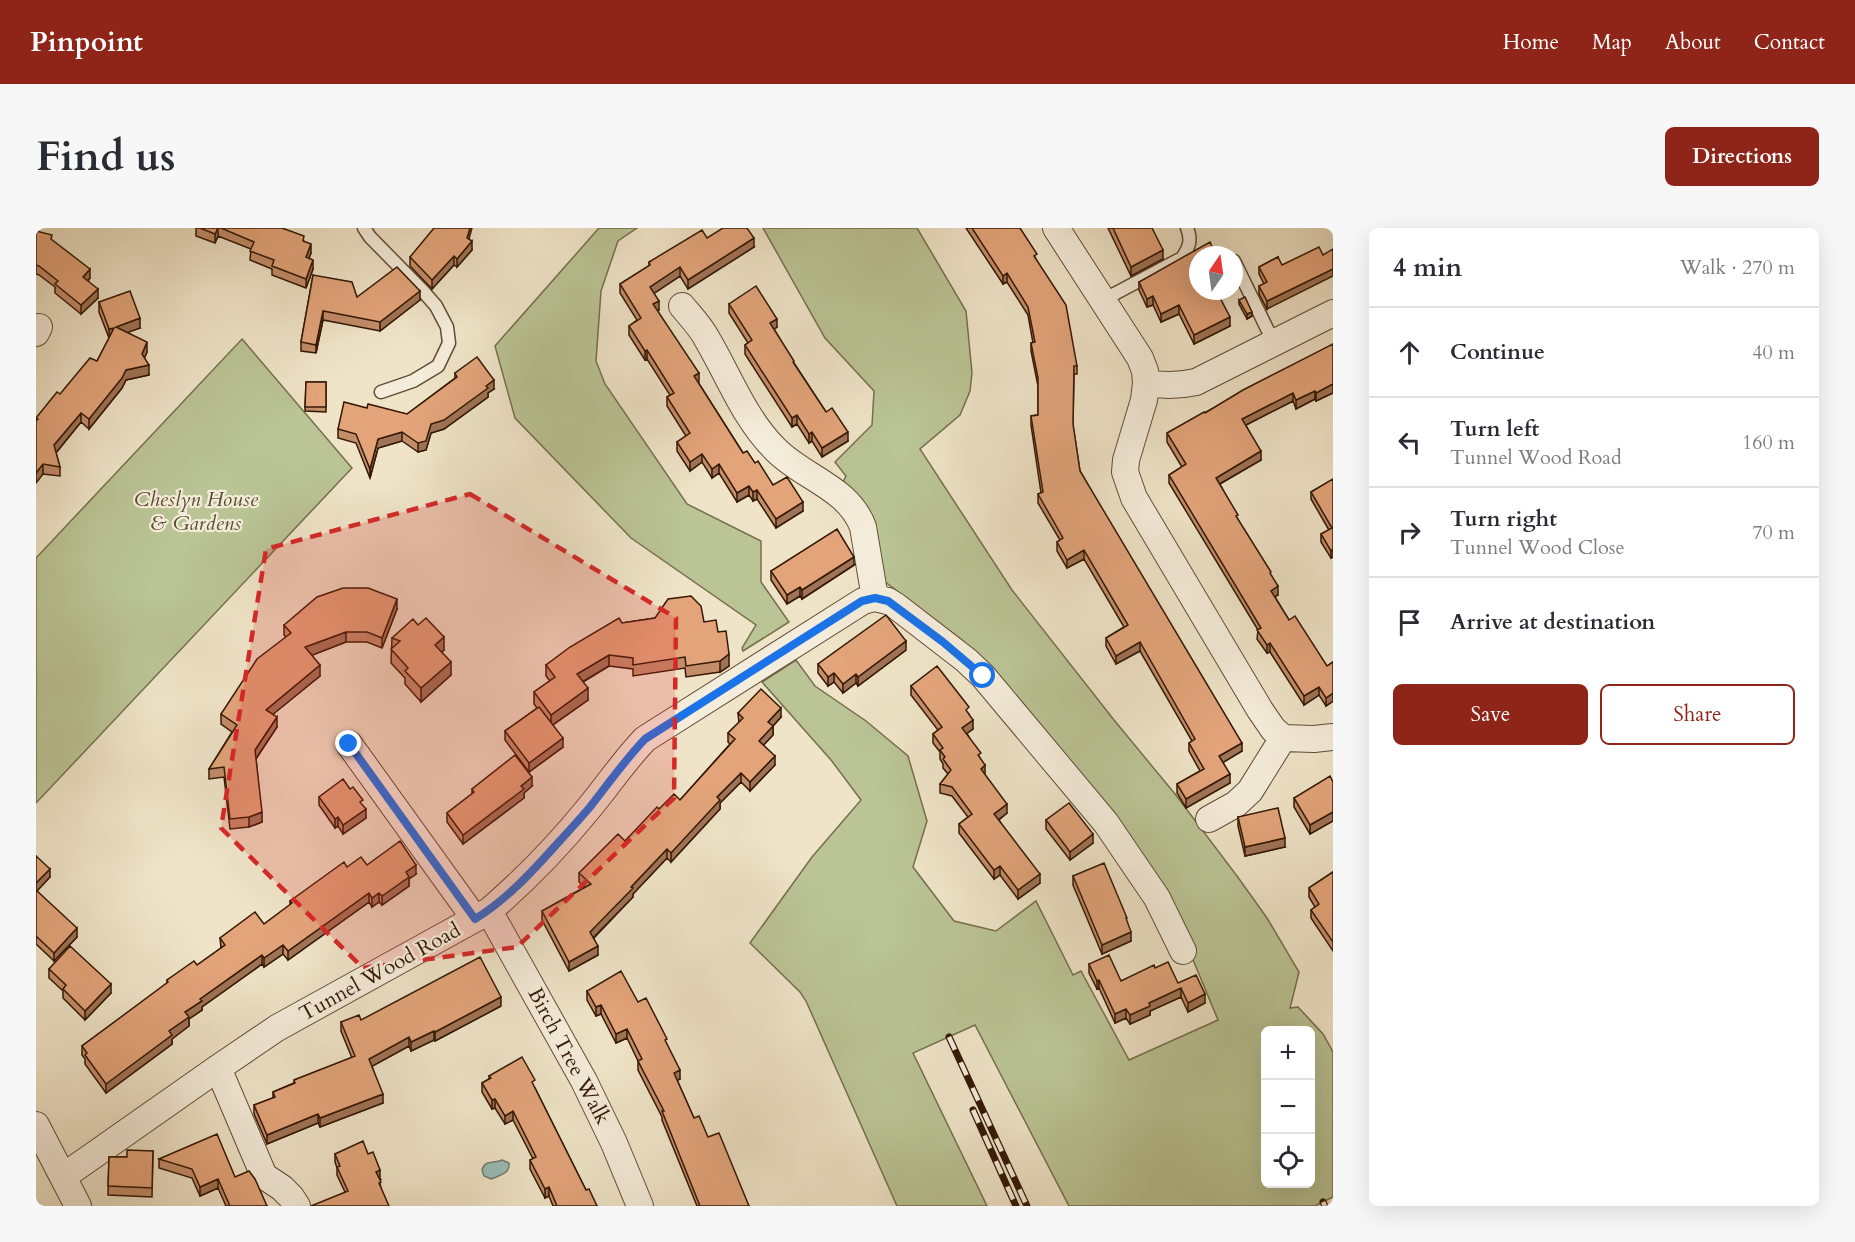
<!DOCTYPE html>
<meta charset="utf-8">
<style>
:root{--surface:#fff;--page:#f7f7f7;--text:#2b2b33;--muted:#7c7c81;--line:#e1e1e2;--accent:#8f2418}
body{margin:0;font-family:Cardo,serif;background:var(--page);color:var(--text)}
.controls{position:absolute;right:18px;bottom:18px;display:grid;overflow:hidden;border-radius:9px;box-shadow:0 6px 24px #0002}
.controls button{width:54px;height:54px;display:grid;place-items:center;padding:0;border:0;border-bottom:2px solid var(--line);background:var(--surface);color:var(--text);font:30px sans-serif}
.compass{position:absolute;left:1153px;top:18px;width:54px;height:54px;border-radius:50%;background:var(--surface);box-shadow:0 6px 24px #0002;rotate:13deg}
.stop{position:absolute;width:18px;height:18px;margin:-14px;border:4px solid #1a73e8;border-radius:50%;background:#fff}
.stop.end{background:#1a73e8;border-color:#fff;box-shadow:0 2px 6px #0008}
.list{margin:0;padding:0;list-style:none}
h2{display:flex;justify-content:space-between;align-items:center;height:78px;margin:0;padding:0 24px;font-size:26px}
h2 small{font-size:20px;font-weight:400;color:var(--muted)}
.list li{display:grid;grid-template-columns:39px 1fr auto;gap:18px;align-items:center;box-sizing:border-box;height:90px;padding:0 24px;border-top:2px solid var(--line)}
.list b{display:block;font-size:22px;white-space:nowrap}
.list p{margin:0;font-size:20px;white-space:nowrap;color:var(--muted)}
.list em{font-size:20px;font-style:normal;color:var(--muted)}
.actions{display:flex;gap:12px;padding:18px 24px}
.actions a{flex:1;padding:14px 0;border:2px solid var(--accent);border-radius:9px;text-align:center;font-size:21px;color:var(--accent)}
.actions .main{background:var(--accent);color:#fff}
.icon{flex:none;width:33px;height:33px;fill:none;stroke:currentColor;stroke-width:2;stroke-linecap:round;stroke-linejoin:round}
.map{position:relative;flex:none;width:1297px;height:978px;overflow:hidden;border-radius:9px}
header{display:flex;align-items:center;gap:36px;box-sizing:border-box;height:84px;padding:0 30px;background:var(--accent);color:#fff}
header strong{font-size:28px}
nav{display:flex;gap:33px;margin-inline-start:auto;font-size:21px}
.intro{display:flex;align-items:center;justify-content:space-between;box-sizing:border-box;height:144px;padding:0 36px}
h1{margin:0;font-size:42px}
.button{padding:15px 27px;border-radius:9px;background:var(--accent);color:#fff;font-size:21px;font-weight:700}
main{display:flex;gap:36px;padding:0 36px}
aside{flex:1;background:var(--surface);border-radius:9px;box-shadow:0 6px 24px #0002}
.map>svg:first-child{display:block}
</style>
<header>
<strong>Pinpoint</strong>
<nav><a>Home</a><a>Map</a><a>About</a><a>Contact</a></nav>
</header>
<div class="intro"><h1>Find us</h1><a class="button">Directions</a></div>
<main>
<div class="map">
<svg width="1297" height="978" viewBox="0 0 1297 978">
<rect width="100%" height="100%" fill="#efe4c8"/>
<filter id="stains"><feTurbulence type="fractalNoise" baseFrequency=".00333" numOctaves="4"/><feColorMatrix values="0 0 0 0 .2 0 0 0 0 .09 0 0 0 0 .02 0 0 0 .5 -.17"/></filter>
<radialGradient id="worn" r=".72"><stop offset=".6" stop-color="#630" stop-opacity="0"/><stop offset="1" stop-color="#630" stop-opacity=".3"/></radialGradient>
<!-- green -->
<path fill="#bac495" stroke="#776e4d" stroke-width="1.5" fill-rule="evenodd" d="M563 0H601L582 13 565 63 560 133 569 156 651 276 725 313V354L753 394 707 423 706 420 720 397 595 310 479 190 459 118Z
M727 0H881L930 83 936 145 934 163 924 187 884 221 976 362 1078 492 1139 566 1201 648 1231 690 1263 744 1254 780 1262 779 1287 806 1297 824V969L1279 978H1033L939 797 877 825 951 978H861L770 773 764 764 714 715 776 629 825 572 795 532 726 454 760 432 779 458 830 493 872 528 891 593 877 639 918 693 960 703 1000 673 1037 747 1045 743 1093 832 1182 792 1133 674 950 435 926 412 848 353 807 254 810 248 799 234 836 197 838 163 789 110ZM1230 802H1274V956H1230Z
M206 111 316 240 0 575V330Z"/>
<!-- water -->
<path fill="#9abeb7" stroke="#717c70" stroke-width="1.5" d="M466 932 473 935C474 946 464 947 455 951L448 948 446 942C449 931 458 936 466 932Z"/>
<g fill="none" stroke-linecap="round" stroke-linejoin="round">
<defs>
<path id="lane" d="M328 0 334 9 387 63 400 78 411 99 413 115 402 138 377 153 345 164
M1198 33 1238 115
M1067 72 1146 30C1153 20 1156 12 1151 0"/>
<path id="street" d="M1020 0 1104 130 1109 143 1110 155C1128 158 1142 158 1160 154L1297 85
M646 78C655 89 665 99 671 111 693 148 708 190 739 221 767 250 812 259 827 299L839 370 852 373 860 378 930 432 947 448 1070 595 1121 670 1147 723
M0 105 3 99
M1110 155 1108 172 1090 232 1089 244 1098 270 1224 482 1237 501 1247 510 1214 563 1200 576 1173 591
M1247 510 1278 511 1297 509
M313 516 439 691
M453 683 548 853 578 915 604 978
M182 840 228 948 246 960 255 969 261 978
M0 897 42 978
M28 948 182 840 241 800 453 683C489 652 523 617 553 580 572 557 588 533 609 511L827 373 839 370"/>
</defs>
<!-- lane casing -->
<use href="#lane" stroke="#634b36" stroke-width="15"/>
<!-- street casing -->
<use href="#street" stroke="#634b36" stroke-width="28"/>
<!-- lane -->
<use href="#lane" stroke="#f5eddb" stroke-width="12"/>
<!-- street -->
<use href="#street" stroke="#f5eddb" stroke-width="26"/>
<defs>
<path id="rail" d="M913 809 991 978
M937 882 980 978
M1287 974 1289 978"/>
</defs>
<!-- rail casing -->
<use href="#rail" stroke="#341805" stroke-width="7"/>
<!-- rail -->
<use href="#rail" stroke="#f5eddb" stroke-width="4.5" stroke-dasharray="14" stroke-linecap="butt"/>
</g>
<!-- wall -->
<path fill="#c38d69" stroke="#341805" stroke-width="1.5" d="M160 0H246L268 13 275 25 273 30 277 41 270 60 236 47V41L214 32 215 21 182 8 179 15 160 8Z
M930 0H984L1001 33 1041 138V146H1038L1037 197 1044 243 1206 523 1187 534 1194 555 1150 580 1141 565V556L1164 543 1153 523V515L1156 513 1104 423 1080 436 1070 418V410L1088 399 1048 331 1031 340 1021 323V314L1024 312 1002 275V266L1005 265 995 197V188L1002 187V158L995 123V115H997L992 87 971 54 967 56Z
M1072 0H1116L1127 31 1095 48Z
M0 3 16 12 54 50 52 53 62 70 45 86 19 65V59L3 47 0 46Z
M671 10 718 19 652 61 644 48 618 65 623 82 621 83 662 154 707 225 719 235 737 257 767 283 740 300 721 271 717 273 713 267 701 274 683 245 676 250 666 234 654 243 641 223V214L650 208 631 178V169L634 167 611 131 609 132 593 107V98L601 92 584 65V56L613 38V34Z
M433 11 436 22 421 39 418 37 396 61 374 38V29Z
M1162 27V63L1194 98 1158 116 1143 86 1125 94 1117 77 1111 79 1103 62V54Z
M1242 29 1231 81 1223 66V58L1228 56 1223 46V39Z
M277 47 321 69 384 72 344 103 287 92 280 125 265 123V114Z
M1203 72 1216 88 1211 91 1203 76Z
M63 74 104 100 91 104 111 124 108 130 113 147 90 152 86 160 53 201 45 194 20 225 24 239V248L7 246 0 190 61 133 73 110 63 84Z
M693 76 741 99 738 101 758 135 790 184 812 213 786 229 776 213 773 215 761 196 756 199 709 126V117L712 115 693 85Z
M1297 116V165L1280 173 1279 171 1260 181 1257 173 1210 197 1225 232 1184 256 1202 292 1235 348 1242 367 1239 369 1253 392 1291 438 1297 434V473L1290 478 1283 467 1268 477 1234 424 1231 425 1221 411 1222 402 1133 255V247L1146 239 1131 214V205Z
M419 145 458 161 452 165V169L408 201 395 205 390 222 382 224 366 213 342 220 334 250 320 215 302 210V201L331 180 371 186 419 150Z
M270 154H290V184L269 183Z
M1297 251V329L1295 330 1285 314V306L1293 302 1275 271V264Z
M818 337 766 371 764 368 751 376 735 352V343Z
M361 381 346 420 331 414H310L276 427 284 448 237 486 241 499 220 531 226 594 213 599 194 601 188 549 173 551V541L196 504 185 496V486L250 409 248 407V397Z
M619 390 668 394 682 404 693 438 684 444 650 449 649 440 597 448V441L573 438 547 454 552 472 517 497 527 519 493 544 469 512V503L501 480 498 476V464L514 453 510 448V437L586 395Z
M356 410 408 422 406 424 415 447 385 474 369 456V450L355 435Z
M870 422 822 458 820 455 807 465 798 454 792 458 782 445V436Z
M875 458 933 486 937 501 931 505 945 532 949 547 971 585 963 592 1004 655 982 671 964 647 958 651 923 605V596L932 589 916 568 904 565V556L912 546 907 540V536L904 531V524L897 515V506L902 502 875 467Z
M702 485 745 489 737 498V507L727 517 739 537 714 563 705 554 684 575V581L635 634 631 630 597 666V669L558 710 562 727 533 743 506 692V683L549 659 543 654V645L589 613 623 581 644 572 694 516 692 514V505L703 495Z
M1297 554V593L1274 606 1258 579V570Z
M496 558 488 565V570L427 616 411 594V585L436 566V561Z
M283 569 327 578 330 590 307 606 302 598 299 600 283 577Z
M1202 589 1249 619 1209 628 1202 598Z
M1010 592 1057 615 1034 632 1010 601Z
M0 628 14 649 1 663 41 709 18 733 0 716Z
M331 637 380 646 373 651V658L346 677 343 674 336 679 333 674 252 732 247 726 228 739 226 736 166 779V782L153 791V798L136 811V816L70 865 49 836V831L46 827V818L131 756V752L161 737 185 720 184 710 228 696 254 677V673L311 639Z
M1297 644V723L1275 690V682L1279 679 1273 669V660Z
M1037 648 1091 694 1095 713 1066 726 1037 657Z
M1053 736 1085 753 1119 740 1142 755 1169 775 1152 784 1145 769 1114 783V787L1094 796 1090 790 1079 795 1063 760 1061 761 1053 745Z
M13 741 75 765 49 792 27 770V763L13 750Z
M551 763 602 774 631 816 644 851 641 852 658 890 672 909 713 978H661L626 892V889L602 842V833L591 810 580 815 565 786 560 788 551 772Z
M465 778 399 813 398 812 375 823 373 818 336 838 347 875 284 899 282 895 231 916 218 886V877L237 870V864L258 855V852L316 830 305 803V794Z
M453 848 499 860 550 962 561 978H517L513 968 509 970 494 941V932L497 931 477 892 469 896 459 880 456 881 446 864V855L453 851Z
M117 923 116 969 72 967 73 929H91Z
M299 926 344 951H343L345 960 309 964 301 947V940L299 934Z
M123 931 199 949 231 978H190L182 960 164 968 156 950 123 940Z"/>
<!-- shaded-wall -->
<path fill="#9f7355" stroke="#341805" stroke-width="1.5" d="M182 0V8L179 15V6Z
M434 0H436L431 18V10Z
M718 10V19L652 61V52Z
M436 13V22L421 39V31Z
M275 16V25L270 38V29Z
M1127 22V31L1095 48V39Z
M418 28V37L396 61V52Z
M277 32V41L270 60V51Z
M644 39V48L614 68V59Z
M54 41V50L47 58V49Z
M1297 41V48L1231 81V73Z
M971 45V54L967 56V48Z
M62 61V70L45 86V77Z
M384 63V72L344 103V94Z
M1117 68V77L1111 79V71Z
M623 73V82L617 85V76Z
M1143 77V86L1125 94V86Z
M287 83V92L280 125V117Z
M1216 84V88L1211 91V86Z
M1194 89V98L1158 116V107Z
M104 90V100L80 109V99Z
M741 91V99L734 104V95Z
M78 100 73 111V101Z
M111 114V124L106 136V126Z
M611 122V131L609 132V123Z
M113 137V147L90 152 86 160 53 201V191L90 142Z
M663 145V154L658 157V148Z
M458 152V161L452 165V169L408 201 395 205 390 222 382 224V215L395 196Z
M1297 156V165L1280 173V165Z
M1279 163V171L1260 181V172Z
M1257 165V173L1206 199V191Z
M45 185V194L18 227V217Z
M761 187V196L756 199V190Z
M366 204V213L342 220 334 250V241L342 211Z
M776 204V213L773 215V206Z
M812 204V213L786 229V220Z
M1225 223V232L1180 258V250Z
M666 226V234L654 243V234Z
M7 236V246L0 255V245Z
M683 236V245L676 250V241Z
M713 258V267L701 274V265Z
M721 262V271L717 273V264Z
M767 274V283L740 300V291Z
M1297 321V329L1295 330V323Z
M1048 322V331L1031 340V332Z
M818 329V337L766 371V362Z
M1242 358V367L1235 371V363Z
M764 359V368L751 376V367Z
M361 371V381L346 420V410Z
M310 404V414L269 430V419Z
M408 409V422L399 430V417Z
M870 413V422L822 458V449Z
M1104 414V423L1080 436V428Z
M1234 415V424L1231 425V417Z
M693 426V438L684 444V433Z
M573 427V438L541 457V446Z
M415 434V447L385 474V460Z
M284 437V448L230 492V482Z
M798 445V454L792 458V449Z
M820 446V455L807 465V456Z
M1283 459V467L1268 477V468Z
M552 460V472L515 498V487Z
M1297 465V473L1290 478V470Z
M745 480V489L737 498V507L723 522V513L732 494Z
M241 489V499L219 532V522Z
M937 492V501L926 509V500Z
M527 510V519L493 544V535Z
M1206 515V523L1183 537V528Z
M739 528V537L714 563V554Z
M949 537V546L945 550V541Z
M705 545V554L684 575V581L635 634V625L681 569Z
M1194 546V555L1150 580V571Z
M496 549V558L488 565V570L427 616V607Z
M971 576V585L958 595V586Z
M330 581V590L307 606V597Z
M226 584V594L213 599V589Z
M1297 584V593L1274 606V597Z
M302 589V598L299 600V591Z
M1057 606V615L1034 632V624Z
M1249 610V619L1209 628V619Z
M631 621V630L597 666V669L554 713V704L595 659Z
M380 637V646L373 651V658L346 677V668L370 644Z
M964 638V647L958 651V642Z
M14 641V649L0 664V655Z
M1004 646V655L982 671V662Z
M333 665V674L252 732V723Z
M343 665V674L336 679V670Z
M41 700V709L18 733V725Z
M1095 704V713L1066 726V717Z
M247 717V726L228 739V730Z
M562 718V727L533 743V734Z
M226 727V736L166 779V782L153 791V798L136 811V816L70 865V856L133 803 149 784 164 771Z
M1063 752V760L1061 761V753Z
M75 756V765L49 792V783Z
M1145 760V769L1114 783V787L1094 796V787L1113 775Z
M1169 766V775L1152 784V775Z
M465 769V778L399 813V804Z
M565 777V786L560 788V779Z
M1090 781V790L1079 795V786Z
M591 801V810L580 815V806Z
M398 803V812L375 823V814Z
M373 809V818L333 840V831Z
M644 842V851L638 854V845Z
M347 866V875L284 899V890Z
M459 871V880L456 881V872Z
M477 883V892L469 896V888Z
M282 886V895L231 916V907Z
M344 942V951L340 952V944Z
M182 951V960L164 968V959Z
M513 959V968L509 970V961Z"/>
<!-- building -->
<path fill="#e3a47a" stroke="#341805" stroke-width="1.5" d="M164 0H182L179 6Z
M185 0H246L268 8 267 13 275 16 270 29 277 32 270 51 236 38 238 32 214 23 218 14Z
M398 0H434L431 10 436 13 421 31 418 28 396 52 374 29Z
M687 0H711L718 10 652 52 644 39 614 59 623 73 617 76 663 145 658 148 707 225 711 223 719 235 722 233 737 257 751 249 767 274 740 291 721 262 717 264 713 258 701 265 683 236 676 241 666 226 654 234 641 214 654 205 631 169 638 165 611 122 609 123 593 98 605 90 584 56 614 37 613 34 666 2 671 10Z
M936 0H984L1001 26 998 28 1030 77 1041 138H1038L1037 196 1044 243 1206 515 1183 528 1194 546 1150 571 1141 556 1168 541 1153 515 1159 511 1104 414 1080 428 1070 410 1092 397 1048 322 1031 332 1021 314 1027 310 1002 266 1007 264 995 188 1002 187V150L995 115 999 114 992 79 971 45 967 48Z
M1077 0H1116L1127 22 1095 39Z
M0 3 16 7 15 11 54 41 47 49 62 61 45 77 19 56 22 53 3 38 0 37Z
M1174 14 1180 27H1162V63H1177L1180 69 1183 68 1194 89 1158 107 1143 77 1125 86 1117 68 1111 71 1103 54Z
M1283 19 1287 27 1297 21V41L1231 73 1223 58 1231 54 1223 39 1242 29 1246 37Z
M361 39 384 63 344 94 287 83 280 117 265 114 277 47 316 54 321 69Z
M720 58 741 91 734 95 758 133 757 134 790 184 796 180 812 204 786 220 776 204 773 206 761 187 756 190 709 117 716 112 693 76Z
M94 63 104 90 80 99 111 114 106 126 113 137 90 142 86 150 53 191 45 185 18 217 24 239 7 236 0 245V193L2 191 0 190 21 164 24 166 54 130 61 133 78 100 73 101 63 74Z
M1209 69 1216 84 1211 86 1203 72Z
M1297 116V156L1280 165 1279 163 1260 172 1257 165 1206 191 1225 223 1180 250 1202 287 1200 288 1235 344 1234 345 1242 358 1235 363 1253 392 1259 388 1291 438 1297 434V465L1290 470 1283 459 1268 468 1234 415 1231 417 1221 402 1225 400 1133 247 1150 236 1131 205 1168 184 1169 185 1207 162Z
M441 129 458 152 450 158 452 160 408 192 395 196 390 213 382 215 366 204 342 211 334 241 320 206 302 201 308 174 331 180 332 176 371 186 421 149 419 145Z
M270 154H290V179H269Z
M1297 251V321L1295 323 1285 306 1296 300 1275 264Z
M801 301 818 329 766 362 764 359 751 367 735 343Z
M307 360H332L361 371 346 410 331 404H310L269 419 284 437 230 482 241 489 219 522 226 584 213 589 194 591 188 539 173 541 201 497 185 486 221 431 255 405 248 397 281 369Z
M655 368 665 378 668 394 680 392 682 404 690 403 693 426 684 433 650 438 649 429 597 437V430L573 427 541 446 552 460 515 487 498 464 519 449 510 437 534 419 583 390 586 395 619 390 632 371Z
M850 387 870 413 822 449 820 446 807 456 798 445 792 449 782 436Z
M390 390 408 409 399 417 415 434 385 460 369 443 372 440 355 421 364 413 356 410 377 391 382 397Z
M901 438 933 479 930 482 937 492 926 500 945 525 942 527 949 537 945 541 971 576 958 586 1004 646 982 662 964 638 958 642 923 596 936 586 916 559 904 556 915 542 907 531 909 529 904 522 907 520 897 506 906 499 875 458Z
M725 461 745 480 732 494 737 498 723 513 739 528 714 554 705 545 681 569 684 572 635 625 631 621 595 659 597 660 554 704 562 718 533 734 506 683 555 656 543 645 582 606 589 613 621 579 623 581 638 566 644 572 699 511 692 505 707 490 702 485Z
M503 479 527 510 493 535 469 503Z
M479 527 496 549 485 558 488 561 427 607 411 585 438 564 436 561Z
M1294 548 1297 554V584L1274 597 1258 570Z
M307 551 314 561 317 559 327 572 324 574 330 581 307 597 302 589 299 591 283 569Z
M1033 575 1057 606 1034 624 1010 592Z
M1242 580 1249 610 1209 619 1202 589Z
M364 613 380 637 370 644 373 649 346 668 343 665 336 670 333 665 252 723 247 717 228 730 226 727 164 771 166 773 149 784 153 789 133 803 136 807 70 856 49 827 51 825 46 818 132 754 131 752 158 733 161 737 189 717 184 710 219 684 228 696 256 675 254 673 308 634 311 639 325 629 331 637Z
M0 628 14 641 0 655Z
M1068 635 1091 690H1090L1095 704 1066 717 1037 648Z
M1297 644V714L1275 682 1283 676 1273 660Z
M0 662 41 700 18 725 0 708Z
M34 718 75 756 49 783 27 761 30 757 13 741Z
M1073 727 1085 753 1118 737 1119 740 1132 734 1142 755 1160 747 1169 766 1152 775 1145 760 1113 775 1114 778 1094 787 1090 781 1079 786 1063 752 1061 753 1053 736Z
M444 729 465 769 399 804 398 803 375 814 373 809 333 831 347 866 284 890 282 886 231 907 218 877 239 869 237 864 259 855 258 852 319 828 305 794 323 787 325 792Z
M585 743 602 774 610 770 631 811 629 812 644 842 638 845 658 890 663 888 672 909 683 905 713 978H664L626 883H628L602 833 606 831 591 801 580 806 565 777 560 779 551 763Z
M486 829 499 852 496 854 550 962 553 961 561 978H521L513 959 509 961 494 932 500 929 477 883 469 888 459 871 456 872 446 855 455 850 453 848Z
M181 906 199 949 213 943 219 951 231 978H194L182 951 164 959 156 941 123 931Z
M327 913 332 926 337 924 344 942 340 944 345 954 343 955 353 978H275L312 963 301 939 304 938 299 926Z
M91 922 117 923 116 960 72 958 73 929H91Z"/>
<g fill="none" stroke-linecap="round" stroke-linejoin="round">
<!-- route -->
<path stroke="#1a73e8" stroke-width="8" d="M313 516 439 691C470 672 495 645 520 617 531 605 543 592 554 579 572 556 589 532 609 511L826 373 839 370 852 373 907 414 947 448"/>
</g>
<!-- marked area -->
<path fill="#d62828" fill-opacity="0.2" stroke="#d62828" stroke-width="4.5" stroke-dasharray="12 8" stroke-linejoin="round" d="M434 266 640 390 638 570 481 719 327 740 185 600 230 321Z"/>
<g text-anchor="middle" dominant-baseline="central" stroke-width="4.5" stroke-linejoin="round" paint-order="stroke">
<!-- park labels -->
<g font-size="21" font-style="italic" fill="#5c4c30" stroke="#f5eddb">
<text x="160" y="271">Cheslyn House<tspan x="160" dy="24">&amp; Gardens</tspan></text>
</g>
<!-- street labels -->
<g font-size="21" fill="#341805" stroke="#f5eddb">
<text transform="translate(344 744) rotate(-29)">Tunnel Wood Road</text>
<text transform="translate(533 828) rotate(62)">Birch Tree Walk</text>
</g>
</g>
<rect width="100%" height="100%" filter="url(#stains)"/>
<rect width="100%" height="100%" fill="url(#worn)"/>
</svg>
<div class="controls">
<button>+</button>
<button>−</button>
<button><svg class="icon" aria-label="locate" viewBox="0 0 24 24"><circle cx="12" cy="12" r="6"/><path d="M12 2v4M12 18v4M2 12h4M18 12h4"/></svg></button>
</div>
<svg class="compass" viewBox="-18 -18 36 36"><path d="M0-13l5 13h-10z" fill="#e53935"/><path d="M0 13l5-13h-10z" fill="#7c7c81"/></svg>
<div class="stop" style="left:947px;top:448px"></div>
<div class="stop end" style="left:313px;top:516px"></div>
</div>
<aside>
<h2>4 min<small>Walk · 270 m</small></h2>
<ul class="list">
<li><svg class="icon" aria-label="ahead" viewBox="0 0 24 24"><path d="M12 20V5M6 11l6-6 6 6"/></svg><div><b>Continue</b></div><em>40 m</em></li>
<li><svg class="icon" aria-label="left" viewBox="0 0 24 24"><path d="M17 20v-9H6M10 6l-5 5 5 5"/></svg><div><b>Turn left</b><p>Tunnel Wood Road</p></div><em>160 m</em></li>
<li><svg class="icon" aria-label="right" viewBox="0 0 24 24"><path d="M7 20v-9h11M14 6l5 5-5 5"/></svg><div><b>Turn right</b><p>Tunnel Wood Close</p></div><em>70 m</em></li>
<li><svg class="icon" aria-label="arrive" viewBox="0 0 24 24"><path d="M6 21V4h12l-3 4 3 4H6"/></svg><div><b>Arrive at destination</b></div></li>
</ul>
<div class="actions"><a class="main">Save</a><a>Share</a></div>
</aside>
</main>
